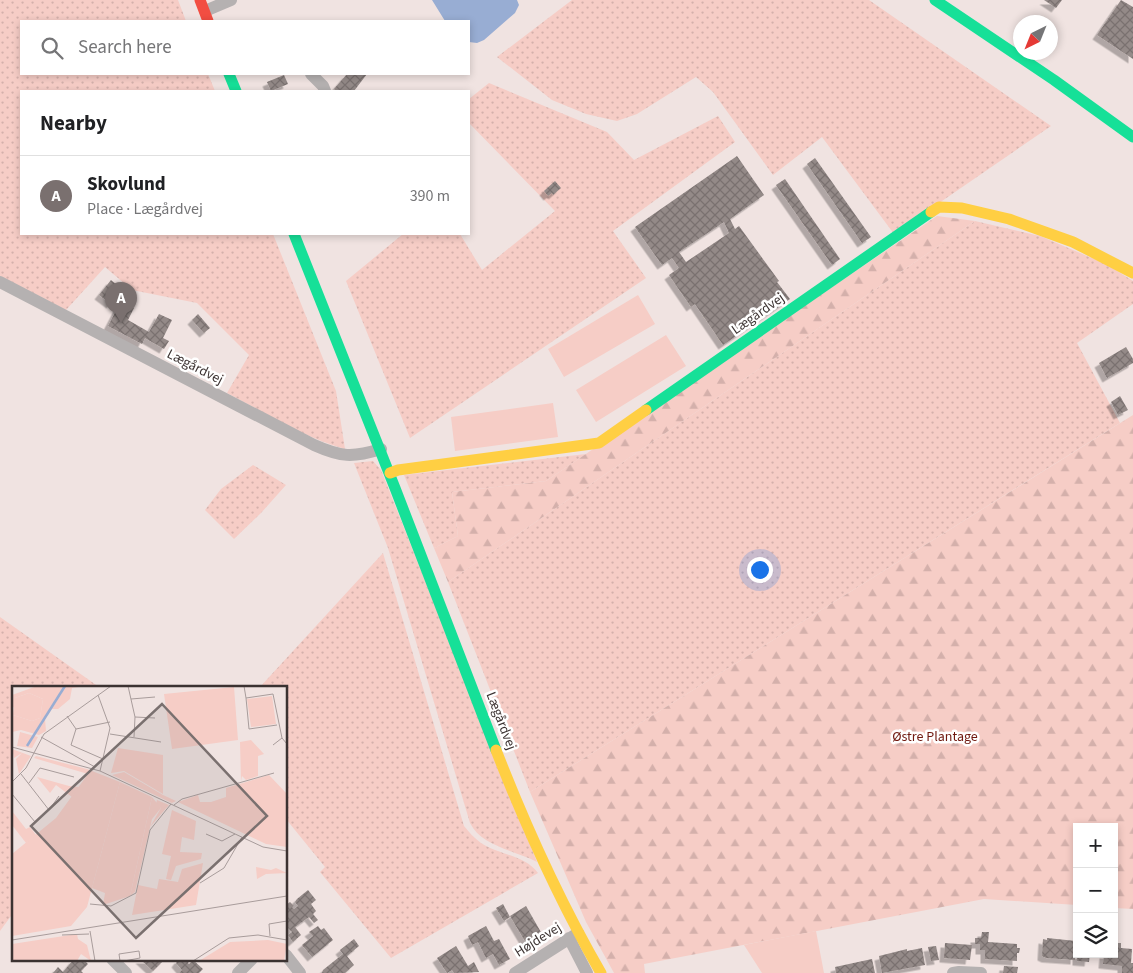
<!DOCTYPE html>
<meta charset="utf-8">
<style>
:root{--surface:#fff;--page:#f2f2f2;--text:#202124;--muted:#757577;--line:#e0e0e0;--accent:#7a706f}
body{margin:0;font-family:"Source Sans 3",sans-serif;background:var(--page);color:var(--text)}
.controls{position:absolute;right:15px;bottom:15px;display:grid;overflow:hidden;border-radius:0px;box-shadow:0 2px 8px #0003}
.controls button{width:45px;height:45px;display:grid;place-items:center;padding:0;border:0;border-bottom:1px solid var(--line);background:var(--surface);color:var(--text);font:25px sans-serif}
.compass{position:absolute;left:1013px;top:15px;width:45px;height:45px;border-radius:50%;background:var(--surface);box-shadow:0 2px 8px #0003;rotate:223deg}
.you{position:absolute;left:759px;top:569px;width:18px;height:18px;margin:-12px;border:4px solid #fff;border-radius:50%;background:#1a73e8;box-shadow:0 0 0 8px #1a73e833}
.badge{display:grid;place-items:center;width:32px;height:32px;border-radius:50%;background:var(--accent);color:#fff;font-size:16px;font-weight:700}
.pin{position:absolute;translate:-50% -41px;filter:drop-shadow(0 1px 2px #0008)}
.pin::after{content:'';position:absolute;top:26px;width:18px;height:15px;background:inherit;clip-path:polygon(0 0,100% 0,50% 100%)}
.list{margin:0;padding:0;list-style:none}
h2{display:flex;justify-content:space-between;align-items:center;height:65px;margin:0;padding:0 20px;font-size:21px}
h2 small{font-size:16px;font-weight:400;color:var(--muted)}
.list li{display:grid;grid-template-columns:32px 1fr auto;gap:15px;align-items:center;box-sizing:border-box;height:80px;padding:0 20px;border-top:1px solid var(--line)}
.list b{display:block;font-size:19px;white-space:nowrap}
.list p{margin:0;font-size:16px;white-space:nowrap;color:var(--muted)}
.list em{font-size:16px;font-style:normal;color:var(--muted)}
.icon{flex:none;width:28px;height:28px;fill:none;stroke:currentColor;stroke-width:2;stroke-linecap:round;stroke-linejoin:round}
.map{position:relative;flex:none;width:1133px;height:973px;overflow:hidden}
.search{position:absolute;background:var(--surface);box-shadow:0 2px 8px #0003;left:20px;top:20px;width:450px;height:55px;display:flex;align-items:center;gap:12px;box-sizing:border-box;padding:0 18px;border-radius:0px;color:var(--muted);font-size:19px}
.panel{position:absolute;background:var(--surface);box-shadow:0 2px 8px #0003;left:20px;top:90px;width:450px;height:145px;border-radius:0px}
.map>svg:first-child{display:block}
</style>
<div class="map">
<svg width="1133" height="973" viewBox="0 0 1133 973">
<defs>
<pattern id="grass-dots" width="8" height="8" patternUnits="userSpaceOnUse" patternTransform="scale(1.25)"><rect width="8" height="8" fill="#f6cdc6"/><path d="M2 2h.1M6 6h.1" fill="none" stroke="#d4b0ab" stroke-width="1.8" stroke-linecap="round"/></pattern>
<pattern id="forest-firs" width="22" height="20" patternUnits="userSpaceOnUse" patternTransform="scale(1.25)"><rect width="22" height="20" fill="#f6cdc6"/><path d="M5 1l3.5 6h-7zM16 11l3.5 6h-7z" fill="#d4b0ab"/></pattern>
<pattern id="building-cross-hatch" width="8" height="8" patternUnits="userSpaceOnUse" patternTransform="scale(1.25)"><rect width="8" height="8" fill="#948a88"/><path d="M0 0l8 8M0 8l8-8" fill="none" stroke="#7a7170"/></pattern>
<filter id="shadow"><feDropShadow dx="-4.5" dy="4.5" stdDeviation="0" flood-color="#0004"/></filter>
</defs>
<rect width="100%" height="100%" fill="#f0e3e1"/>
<!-- grass -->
<path fill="url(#grass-dots)" d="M0 0H178L186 21H21V74H208L215 91H21V234H273L336 391 345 449C303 437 266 413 227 393L249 355 197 303 132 290 105 267 66 310 0 276Z
M572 0H869L1051 126 894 234 822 137 773 175 713 92 696 77 637 114 617 121 586 114 552 100 497 57Z
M489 83 607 132 634 160 718 116 735 142 613 231 646 278 410 438 346 281 403 234H460L482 270 555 211 469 123V99Z
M975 221 1040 236 1106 264 1133 281V304L1077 343 1120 423 530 792 448 582Z
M586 454 546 481 452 492 458 536 434 548 404 475Z
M373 461 381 470 537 862C516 851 481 846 470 823L388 548 354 463Z
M253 465 286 485 261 513 234 539 205 510 221 489Z
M383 553 464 826C469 832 474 838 481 843 499 855 525 855 538 873L391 958 320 872 325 867 286 819V687H260Z
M0 617 99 687H14V912L0 931Z"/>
<!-- forest -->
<path fill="url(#forest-firs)" d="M937 216 975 221 448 582 434 548 458 536 452 492 546 481Z
M1133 415V909L1114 908V827H1077V905L984 899 644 964 645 973H614L586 922 530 792Z"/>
<!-- park -->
<path fill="#f6cdc6" d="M638 295 655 324 564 377 548 349Z
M666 335 686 366 596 422 576 390Z
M553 403 558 437 455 451 451 417Z
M816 931 824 973H762L744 945Z"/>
<!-- water -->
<path fill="#98add3" d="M432 0H517L519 5 515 13 484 40 477 43 469 42V21H445Z"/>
<!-- building -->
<path fill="url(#building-cross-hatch)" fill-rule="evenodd" filter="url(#shadow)" d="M1044 0H1062L1056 8Z
M1121 0 1133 7V59L1097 35Z
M347 74H367L354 91H336L334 89Z
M284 75 288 84 271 91 267 82Z
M737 156 764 195 730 219 735 229 739 226 779 281 777 282 790 299 723 345 695 304 691 307 669 275 679 268 672 258 662 265 635 227ZM724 222 729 233 686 262 679 252Z
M815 158 871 237 862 243 807 164Z
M785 179 840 259 832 265 776 185Z
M555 181 561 188 553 195 552 193 548 196 544 191Z
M111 280 122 289 111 304 99 295Z
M121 301 134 308 128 320 149 332 159 314 172 320 163 338 169 341 164 349 145 338 142 344 108 326Z
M198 314 210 328 204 333 192 320Z
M1126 347 1133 359V363L1107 378 1099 363Z
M1120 396 1128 410 1118 415 1111 402Z
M308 890 316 900 311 904 316 911 313 914 318 920 314 923 309 917 295 927 301 935 293 942 288 935 292 932 286 926V905L290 902 294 906 292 907 294 909 298 906 295 902 297 899Z
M503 904 510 917 504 921 496 908Z
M526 906 542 934 526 943 510 916Z
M318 926 321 930 324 928 333 940 312 957 302 945 313 936 309 932Z
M486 926 494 941 499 939 510 959 499 965 493 954 486 958 478 942 472 945 468 936Z
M982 932H989L988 942 1017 944V948H1020L1019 953H1017V961L985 959V950H980V944H975V938H981Z
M1047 938 1076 941 1075 960 1046 958 1042 956 1043 939 1047 940Z
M354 939 359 946 347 956 354 965 345 973H322L323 970 343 954 340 950Z
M945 943 972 945 970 960 944 958Z
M1114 943H1121V948L1132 949 1131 963H1133V973H1122V966L1103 964 1104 954H1114Z
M456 946 468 966 474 962 479 972 454 973 452 970 447 973 437 958Z
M936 946 939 960 931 961 928 947Z
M922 948 925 965 882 973 879 956 907 949V951Z
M1077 954H1090L1089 962 1077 961Z
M74 959H83L88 964 81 971 83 973H53L58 967 63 972Z
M140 959H165L153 971Z
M179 959H191L188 963 189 964 193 960 203 969 199 973H179L182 970 176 963Z
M872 959 875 973H836L835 967Z
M1004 966 1018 967 1017 973H1003Z"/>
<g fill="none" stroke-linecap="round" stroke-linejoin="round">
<!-- street -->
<path stroke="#b5b1b1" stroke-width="12" d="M205 11 231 0
M311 74 323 86 325 91
M0 282 314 445C341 457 352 458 381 449
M569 938 587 973
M286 955 300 973
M112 959 126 973
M238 973 252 959
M515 973 578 933
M953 973 959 972 981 973"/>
<!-- fast -->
<path stroke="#16e098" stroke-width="11" d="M935 0 1054 80 1133 137
M229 74 236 91
M294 234 395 488 496 750
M646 410 931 212"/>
<!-- slow -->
<path stroke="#ffcf43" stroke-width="11" d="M931 212 939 207 962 208 1009 219 1073 242 1133 273
M390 473 398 470 599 443 646 410
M496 750C526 827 560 902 601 973"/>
<!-- jam -->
<path stroke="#f24e42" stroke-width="11" d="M200 0 208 21"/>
</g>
<g text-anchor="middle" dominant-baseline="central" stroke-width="5" stroke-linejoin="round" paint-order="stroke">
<!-- street labels -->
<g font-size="14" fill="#3b3231" stroke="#fff">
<text transform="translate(758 314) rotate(-35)">Lægårdvej</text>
<text transform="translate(195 367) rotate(27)">Lægårdvej</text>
<text transform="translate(501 721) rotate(69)">Lægårdvej</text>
<text transform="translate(538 940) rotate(-32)">Højdevej</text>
</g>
<!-- park labels -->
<g font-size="14" fill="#701910" stroke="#fff">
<text x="935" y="737">Østre Plantage</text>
</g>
</g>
<!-- overview -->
<g transform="translate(12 686)">
<rect width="275" height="275" fill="#f0e3e1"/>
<path d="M222 1 226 54 160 63 152 8ZM17 7 31 13 28 32 20 35 1 29 0 35 3 12ZM239 54 252 68 246 70V90L234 94 230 90 229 95 228 56ZM106 62 151 69V108L112 85 99 87ZM0 63 19 70 7 88 4 73 10 67 2 72ZM112 86 151 109 164 115 160 117 100 89ZM257 89 275 108V161L254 158 166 116 186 109 188 116H199L214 111V102ZM108 96 140 111 118 210 91 219 93 207 80 202ZM145 114 157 119 138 141 149 122 144 118ZM160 124 184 135 182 154 170 151 168 166 190 167 189 173 164 180 159 194 154 193 159 170 150 168ZM191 177 184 219 120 229 126 199 145 203 147 193 166 196 170 183Z" fill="#f6cdc6"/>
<path d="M25 0H74L60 2 58 13 46 23H40L33 33 34 45 27 49 9 44 0 46 1 29 20 35 28 32 31 13 17 7 3 12 4 20 0 22V9ZM8 46 26 51 20 62 5 60ZM24 70 75 83 108 96 75 221 59 240 0 250V168L44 132 76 88 22 72ZM140 111 149 122 140 133 123 206 118 210ZM244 181 259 184 264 182 275 187 254 188 245 193ZM65 248 66 253 75 259 79 275 69 268 65 275H0V258ZM256 254 275 258 272 275H187L218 256Z" fill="#f6cdc6"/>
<path d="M260 10 264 38 239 41 235 13ZM25 91 57 100 67 101 60 111 44 99 38 107ZM0 125 14 143 18 141 24 149 14 157 0 139Z" fill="#f6cdc6"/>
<path fill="none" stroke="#98add3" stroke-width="2.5" d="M15 60 53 0"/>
<path fill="none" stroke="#a89c9b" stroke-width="1" d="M116 0 123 31 122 51M232 0 234 12 261 8 270 52M86 9 98 42 88 85M234 12 237 43 265 39M119 13 143 11M55 30 64 43 59 59 91 73M123 31 143 32M64 43 98 36M98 48 149 56M29 51 83 81M261 59 270 52 275 58M0 61 88 85 251 161 275 165M9 88 37 124 47 110M0 96 14 82 32 48 99 0M17 97 28 82 62 91M0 108 23 136M162 119 170 113 262 87M194 148 210 155 223 148M188 197 212 182 230 151M78 218 99 220 124 207 138 144 159 118M78 245 83 275M50 249 77 248M258 250 257 238 275 235M0 254 275 210M108 275 107 268 127 265 128 272 112 275M181 275 217 252 246 249 275 254"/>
<path fill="#7a706f" fill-opacity="0.15" stroke="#7a706f" stroke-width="2.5" d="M150 18 255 130 124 252 19 140Z"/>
<rect width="275" height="275" fill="none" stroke="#3b3231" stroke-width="2.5"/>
</g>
</svg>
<div class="controls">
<button>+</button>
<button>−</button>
<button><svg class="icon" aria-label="layers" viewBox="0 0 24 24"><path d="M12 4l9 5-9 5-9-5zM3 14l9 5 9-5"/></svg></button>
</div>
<svg class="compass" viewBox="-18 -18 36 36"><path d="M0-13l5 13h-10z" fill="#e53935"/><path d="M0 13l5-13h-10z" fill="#757577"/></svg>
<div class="you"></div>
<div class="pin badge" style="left:121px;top:323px">A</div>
<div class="search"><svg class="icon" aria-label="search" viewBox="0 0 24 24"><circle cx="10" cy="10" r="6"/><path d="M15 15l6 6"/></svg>Search here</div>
<section class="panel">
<h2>Nearby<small></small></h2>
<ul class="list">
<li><span class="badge">A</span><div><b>Skovlund</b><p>Place · Lægårdvej</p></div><em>390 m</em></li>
</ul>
</section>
</div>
